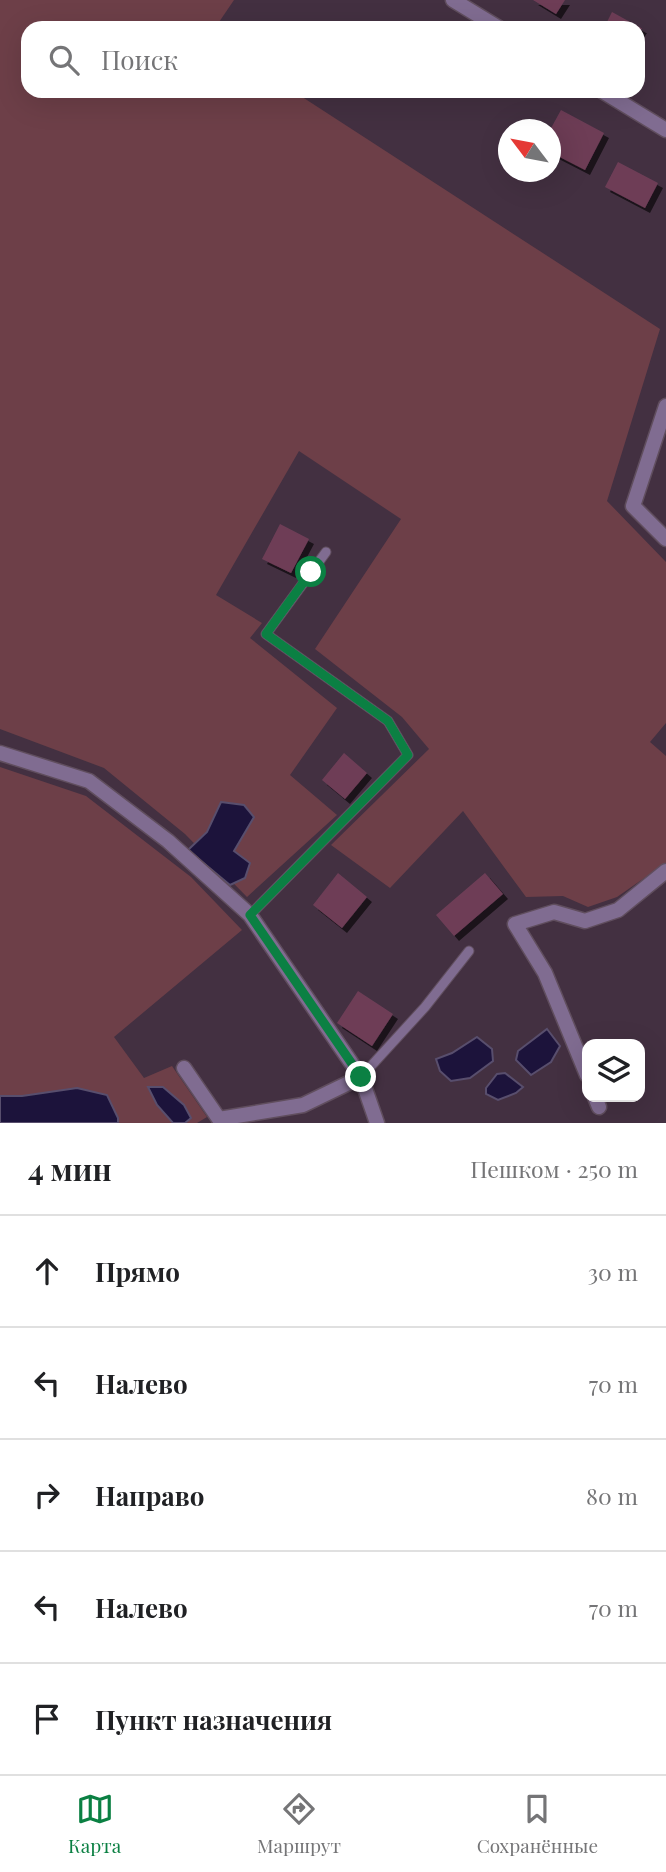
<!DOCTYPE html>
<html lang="ru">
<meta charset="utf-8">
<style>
:root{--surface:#fff;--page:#f2f2f2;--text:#202124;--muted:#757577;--line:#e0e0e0;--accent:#0b8043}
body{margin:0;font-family:"Playfair Display",serif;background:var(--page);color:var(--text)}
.controls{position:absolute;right:21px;bottom:21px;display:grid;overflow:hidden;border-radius:14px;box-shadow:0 7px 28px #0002}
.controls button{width:63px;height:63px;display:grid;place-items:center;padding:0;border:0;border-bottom:2px solid var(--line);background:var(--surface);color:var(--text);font:35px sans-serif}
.compass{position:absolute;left:498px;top:119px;width:63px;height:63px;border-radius:50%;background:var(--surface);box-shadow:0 7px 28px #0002;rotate:302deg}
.stop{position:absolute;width:21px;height:21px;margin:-16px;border:5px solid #0b8043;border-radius:50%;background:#fff}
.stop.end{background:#0b8043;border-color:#fff;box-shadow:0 2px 7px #0008}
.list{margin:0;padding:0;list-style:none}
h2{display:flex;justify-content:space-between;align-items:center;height:91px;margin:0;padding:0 28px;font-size:30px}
h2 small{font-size:23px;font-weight:400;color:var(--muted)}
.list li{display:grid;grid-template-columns:46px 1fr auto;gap:21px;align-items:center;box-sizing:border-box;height:112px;padding:0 28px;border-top:2px solid var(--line)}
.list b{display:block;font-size:26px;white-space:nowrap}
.list em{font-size:23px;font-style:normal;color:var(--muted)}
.icon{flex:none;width:38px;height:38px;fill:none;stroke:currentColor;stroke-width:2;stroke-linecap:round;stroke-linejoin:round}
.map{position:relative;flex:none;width:666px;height:1123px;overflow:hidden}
.search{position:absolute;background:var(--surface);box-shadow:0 7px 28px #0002;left:21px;right:21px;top:21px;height:77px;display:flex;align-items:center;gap:18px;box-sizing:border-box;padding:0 24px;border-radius:21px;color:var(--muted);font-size:26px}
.sheet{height:651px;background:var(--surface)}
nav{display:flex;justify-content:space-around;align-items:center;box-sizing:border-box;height:98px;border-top:2px solid var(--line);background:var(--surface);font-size:19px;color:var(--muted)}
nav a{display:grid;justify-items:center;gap:4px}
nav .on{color:var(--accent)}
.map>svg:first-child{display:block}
</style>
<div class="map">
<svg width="666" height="1123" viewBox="0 0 666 1123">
<defs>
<filter id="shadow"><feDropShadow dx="5" dy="5" stdDeviation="0" flood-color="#0009"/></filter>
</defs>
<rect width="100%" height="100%" fill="#433041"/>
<!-- green -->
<path fill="#6d3f48" d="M0 0H234L215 28H28V91H293L660 329 607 501 666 562V723L650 742 666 756V863L617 897 588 907 563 896 526 897 463 811 390 888 331 845 429 749 402 717 315 649 401 519 299 451 216 595 262 623 250 638 337 708 290 775 337 815 247 897 185 834 104 768 0 729Z
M0 767 86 796 191 877 242 930 114 1037 144 1078 172 1066 207 1117 197 1123H0Z"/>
<!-- water -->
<path fill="#1c133b" stroke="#584e6d" stroke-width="2" d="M221 802 244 805 254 817 234 851 250 863 245 878 230 885 188 850 207 832Z
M547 1029 560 1046 551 1062 531 1075 516 1060 518 1051Z
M477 1037 492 1049 493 1061 470 1078 451 1081 440 1071 436 1059 452 1053Z
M505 1073 523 1087 516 1093 498 1100 486 1094V1088L497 1074Z
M148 1087H163L184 1105 191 1118 185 1123H173L157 1105Z
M77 1088 107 1095 118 1118V1123H0V1096H22Z"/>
<!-- building -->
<path fill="#6e3e57" filter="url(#shadow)" d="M533 0H565L556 14Z
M612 12 641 28H642L638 34V28H604Z
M561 110 604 133 585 170 550 152V130Z
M618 162 658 183 645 208 605 187Z
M280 524 309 539 291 573 262 559Z
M344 753 367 773 345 799 322 780Z
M338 873 367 897 342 928 313 905Z
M485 873 503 894 454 936 436 915Z
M358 991 393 1014 372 1046 337 1023Z"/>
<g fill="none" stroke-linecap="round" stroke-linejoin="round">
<defs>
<path id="service" d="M250 915 408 755 388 721 266 634 326 552
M361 1077 425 1007 469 951"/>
<path id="minor" d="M453 0 499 28
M602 91 666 130
M666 406 633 506 666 539
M0 753 89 781 168 841 250 915 361 1077 377 1123
M184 1068 219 1119 303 1105 361 1077
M587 1075 545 973 515 924 554 912 585 921 618 910 666 871
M595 1097 599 1107"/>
</defs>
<!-- service casing -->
<use href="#service" stroke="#604e5e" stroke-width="11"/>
<!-- minor casing -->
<use href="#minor" stroke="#604e5e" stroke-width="17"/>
<!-- service -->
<use href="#service" stroke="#806c91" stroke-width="9"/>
<!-- minor -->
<use href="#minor" stroke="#806c91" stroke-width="14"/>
</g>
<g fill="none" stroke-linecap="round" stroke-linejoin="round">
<!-- route -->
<path stroke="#0b8043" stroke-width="9" d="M311 572 266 634 388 721 408 755 250 915 361 1077"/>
</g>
</svg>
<div class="controls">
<button><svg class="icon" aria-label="layers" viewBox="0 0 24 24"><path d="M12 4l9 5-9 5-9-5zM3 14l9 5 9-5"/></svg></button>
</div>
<svg class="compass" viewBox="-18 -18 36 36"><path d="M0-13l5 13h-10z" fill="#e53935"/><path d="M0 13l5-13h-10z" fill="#757577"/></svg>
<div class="stop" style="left:311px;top:572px"></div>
<div class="stop end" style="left:361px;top:1077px"></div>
<div class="search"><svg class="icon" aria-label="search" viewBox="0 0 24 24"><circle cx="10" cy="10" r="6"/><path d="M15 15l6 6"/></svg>Поиск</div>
</div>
<section class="sheet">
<h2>4 мин<small>Пешком · 250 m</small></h2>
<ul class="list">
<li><svg class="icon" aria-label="ahead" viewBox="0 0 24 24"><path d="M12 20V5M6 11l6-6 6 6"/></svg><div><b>Прямо</b></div><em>30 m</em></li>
<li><svg class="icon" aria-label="left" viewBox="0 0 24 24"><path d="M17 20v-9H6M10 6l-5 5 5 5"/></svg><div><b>Налево</b></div><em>70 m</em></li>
<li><svg class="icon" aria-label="right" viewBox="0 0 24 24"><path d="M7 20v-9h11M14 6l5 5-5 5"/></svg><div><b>Направо</b></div><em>80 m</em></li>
<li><svg class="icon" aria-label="left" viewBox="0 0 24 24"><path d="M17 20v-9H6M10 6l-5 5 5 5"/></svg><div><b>Налево</b></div><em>70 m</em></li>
<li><svg class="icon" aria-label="arrive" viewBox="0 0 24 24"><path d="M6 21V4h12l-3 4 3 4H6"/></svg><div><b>Пункт назначения</b></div></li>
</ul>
</section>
<nav>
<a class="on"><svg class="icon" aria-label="map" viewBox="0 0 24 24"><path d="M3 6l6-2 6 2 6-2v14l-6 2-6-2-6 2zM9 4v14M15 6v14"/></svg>Карта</a>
<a><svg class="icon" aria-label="directions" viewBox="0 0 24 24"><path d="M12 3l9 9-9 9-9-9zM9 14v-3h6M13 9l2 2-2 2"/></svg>Маршрут</a>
<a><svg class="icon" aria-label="saved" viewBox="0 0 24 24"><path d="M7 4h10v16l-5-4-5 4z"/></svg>Сохранённые</a>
</nav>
